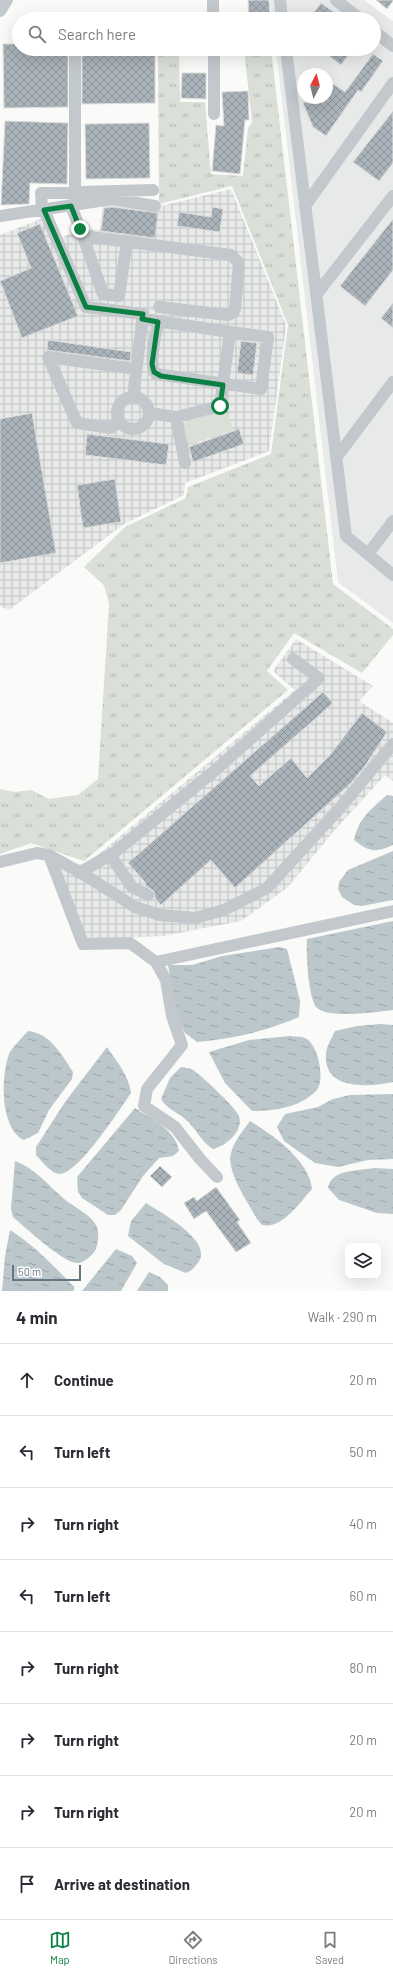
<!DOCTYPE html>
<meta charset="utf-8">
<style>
:root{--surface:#fff;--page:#f2f2f3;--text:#2b2b33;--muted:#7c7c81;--line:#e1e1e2;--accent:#0b8043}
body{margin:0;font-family:Barlow,sans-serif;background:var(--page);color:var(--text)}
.controls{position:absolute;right:12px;bottom:12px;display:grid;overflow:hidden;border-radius:8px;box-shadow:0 4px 16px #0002}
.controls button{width:36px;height:36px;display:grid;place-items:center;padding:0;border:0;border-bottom:1px solid var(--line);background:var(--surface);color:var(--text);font:20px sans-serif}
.compass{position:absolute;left:297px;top:68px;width:36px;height:36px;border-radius:50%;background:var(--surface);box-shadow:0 4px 16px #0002;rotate:7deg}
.scale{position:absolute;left:12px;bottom:10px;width:69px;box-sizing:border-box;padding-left:4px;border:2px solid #657683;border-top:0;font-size:11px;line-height:14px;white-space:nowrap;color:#657683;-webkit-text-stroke:3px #fff;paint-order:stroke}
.stop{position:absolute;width:12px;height:12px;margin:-9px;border:3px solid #0b8043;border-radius:50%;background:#fff}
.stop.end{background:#0b8043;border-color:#fff;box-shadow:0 1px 4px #0008}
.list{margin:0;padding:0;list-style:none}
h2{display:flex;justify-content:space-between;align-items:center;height:52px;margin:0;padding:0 16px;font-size:17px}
h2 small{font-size:13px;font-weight:400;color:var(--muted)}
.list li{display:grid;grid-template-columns:26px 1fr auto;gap:12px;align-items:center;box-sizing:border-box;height:72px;padding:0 16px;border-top:1px solid var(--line)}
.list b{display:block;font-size:15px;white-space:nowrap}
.list em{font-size:13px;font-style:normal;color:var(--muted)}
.icon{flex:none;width:22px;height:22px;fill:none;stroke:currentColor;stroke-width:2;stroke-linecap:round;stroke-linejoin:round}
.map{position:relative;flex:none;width:393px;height:1291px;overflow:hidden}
.search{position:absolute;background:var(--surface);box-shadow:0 4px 16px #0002;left:12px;right:12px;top:12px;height:44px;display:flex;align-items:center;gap:10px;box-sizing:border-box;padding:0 14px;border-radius:22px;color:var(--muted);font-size:15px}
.sheet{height:628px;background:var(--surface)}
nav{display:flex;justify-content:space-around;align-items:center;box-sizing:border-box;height:56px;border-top:1px solid var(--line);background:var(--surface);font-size:11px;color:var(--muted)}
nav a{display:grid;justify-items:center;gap:2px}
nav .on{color:var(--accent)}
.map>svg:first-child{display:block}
</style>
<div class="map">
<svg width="393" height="1291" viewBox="0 0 393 1291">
<defs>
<pattern id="industrial-grid" width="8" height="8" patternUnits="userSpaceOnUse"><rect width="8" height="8" fill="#e8e9e9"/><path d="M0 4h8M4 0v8" fill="none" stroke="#c0c1c2"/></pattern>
<pattern id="grass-tufts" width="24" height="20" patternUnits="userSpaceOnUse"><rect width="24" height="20" fill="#dadfd7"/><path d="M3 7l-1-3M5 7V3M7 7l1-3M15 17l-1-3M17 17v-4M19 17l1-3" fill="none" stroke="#b4b9b4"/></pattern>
<pattern id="water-ripples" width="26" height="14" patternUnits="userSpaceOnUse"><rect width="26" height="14" fill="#bbc7cb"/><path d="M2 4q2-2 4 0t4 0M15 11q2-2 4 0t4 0" fill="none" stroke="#9ca6aa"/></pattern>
<pattern id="building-cross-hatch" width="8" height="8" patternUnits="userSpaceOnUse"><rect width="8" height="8" fill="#aab3b9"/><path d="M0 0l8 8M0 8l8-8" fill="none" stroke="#8e969c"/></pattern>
</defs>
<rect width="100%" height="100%" fill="#fafaf8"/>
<!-- built -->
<path fill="#e8e9e9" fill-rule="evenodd" d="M270 0H364L393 21V623L338 582 276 49H374V19H272ZM303 74H327V98H303Z"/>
<!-- industrial -->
<path fill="url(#industrial-grid)" d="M231 189 286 325H282L286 326 269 451 185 483 184 495 124 524 9 610 0 606V235L41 219 38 212 61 238 83 228 100 230 103 202 157 207Z
M296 639 373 686 359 701 393 723V781L385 775 334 831 287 888 241 921 163 936 84 940 51 860 86 865 295 690 273 671Z"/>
<!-- grass -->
<path fill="url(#grass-tufts)" d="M244 49H271L333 584 393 629V635L362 673 294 633 267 671 288 690 84 861 31 843 0 854V789L15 792 31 790 49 799 78 795 98 779 109 604 104 585 84 567 125 527 186 498 188 487 271 454 288 325 232 186 159 204 158 54H179L180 102H205L211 174 243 176 248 128 252 122Z"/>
<!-- pitch -->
<path fill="#dadfd7" d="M226 409 233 430 189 444 183 423Z"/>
<!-- water -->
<path fill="url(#water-ripples)" d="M387 795 393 796V845C376 853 369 852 354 840 359 818 370 810 387 795Z
M393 851V900L362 906 354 905 342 897 338 889 339 882 348 870Z
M393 921V1010C376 1012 330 1019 317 1008 308 999 306 952 307 939Z
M280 947 287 949 300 1001 299 1017C267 1031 232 1039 197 1042L185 1033 178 1019 168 965H192L222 956Z
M381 1024 393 1025V1082C369 1087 323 1091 326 1054 326 1047 332 1038 335 1031L357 1026Z
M28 1031C50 1033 62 1055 73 1072L72 1079 49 1110 38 1133 24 1140C0 1129 0 1075 10 1052 15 1044 22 1038 28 1031Z
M290 1036C294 1037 301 1036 305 1038 318 1043 326 1081 316 1091 299 1108 274 1111 252 1111L225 1083 209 1052 249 1040Z
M107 1047C116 1061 129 1075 131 1093 120 1109 79 1173 60 1174 51 1174 42 1161 36 1155V1147L65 1102Z
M181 1067C185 1068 190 1068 193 1070 202 1076 235 1107 239 1116 244 1131 226 1146 213 1149 201 1142 196 1128 185 1119 177 1112 167 1109 161 1099L170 1078Z
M393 1094V1159L368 1160 338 1167 315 1163 284 1141 277 1127 285 1114 318 1107 333 1099 350 1095Z
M135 1108C151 1119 176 1130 179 1151L173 1156 159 1158 143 1176 121 1210 115 1215H108L82 1198 78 1192 77 1177Z
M250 1121C272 1134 310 1161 312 1189 299 1203 283 1229 262 1225L257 1219C248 1202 226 1172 231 1153 234 1141 243 1131 250 1121Z
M15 1161C36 1169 47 1184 63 1198 73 1207 89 1213 96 1225 100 1231 98 1242 96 1249 93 1255 84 1263 77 1263 63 1263 25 1227 13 1217L11 1209Z
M374 1168 393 1169V1214L377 1213 339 1200 328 1188C331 1169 358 1171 374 1168Z
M146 1203C160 1212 212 1240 199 1261 195 1267 193 1270 186 1273L164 1264 128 1236 131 1221Z
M10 1230C35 1246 54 1266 75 1288L73 1291H2L5 1256Z
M116 1249 132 1256 137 1263 121 1291H82Z
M149 1272 160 1277 168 1285V1291H137Z"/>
<!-- building -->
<path fill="url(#building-cross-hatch)" stroke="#dcdcda" d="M248 0H269L270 19H249Z
M376 0H393V1L387 9Z
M321 3 343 19H309Z
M3 44H19V49H68V107L4 108Z
M82 49H155V103L82 104Z
M334 49H353L341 65 329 56Z
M373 54 383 61 361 92 358 90 326 136 313 127 303 103 310 101 312 98H327V80L345 92Z
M182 73H206V99L181 98Z
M248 91 249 120H245L240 174 212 171 216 125 224 126 222 92Z
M393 111V163L379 181 353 162Z
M5 121 68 123 67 184 30 183 29 204 1 205Z
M149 123 150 178 86 179 85 124Z
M112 207 158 213 155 238 101 231 104 208Z
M212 207 223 209 220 232 177 226 179 212 211 217Z
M393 219V270L365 306 340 286Z
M40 224 78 316 22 338 0 281 31 268 17 233Z
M393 303V328L381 318Z
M48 340 131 352 130 361 47 350Z
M241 341 257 343 253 375 237 373Z
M32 413 56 553 0 563V419Z
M239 429 244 444 193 462 189 447Z
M87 434 169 444 166 465 85 455Z
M115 479 121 522 83 528 77 485Z
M323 692 333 703 250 776 259 786 291 758 307 778 330 755 362 713 387 732 365 766 351 783 235 888 211 860 161 905 155 898 154 891 145 885 146 883 128 863Z
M160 1166 172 1177 162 1187 150 1176Z
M216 1187 240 1220 237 1222 251 1243 236 1252 206 1211 194 1219 184 1203 194 1197 197 1201Z"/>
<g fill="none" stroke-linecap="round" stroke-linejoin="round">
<!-- minor -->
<path stroke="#c3c8cc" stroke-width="12" d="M213 0V19
M280 0 282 19
M336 0 360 19
M0 11 7 0
M374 31 393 46
M214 49V114
M286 49 346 536 393 575
M75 192V49
M71 206 83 236 231 255 239 263 235 309 233 313 228 315 159 307
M305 206 393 83
M42 210 41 193 153 190
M44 210 86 307 143 314 133 397
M0 216 112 199 155 206
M83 236 103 294 119 296 127 241
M316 295 393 196
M158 321C156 333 148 366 156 374L261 389 268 337 230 332
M48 357 77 423 111 428 118 421
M48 357 136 369
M117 413a16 16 0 1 1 32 0a16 16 0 1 1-32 0Z
M149 413 176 417 220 406 230 332 150 320
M176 417 185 463
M336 458 393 382
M368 554 393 521
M49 855 83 944 130 943 156 962 393 911
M110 855 132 887 148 895
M0 862 37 853 49 855 88 877 135 907 160 915 195 918 224 910 267 888 339 809 393 744
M79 873 115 852 212 773 319 678 293 659
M156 962 166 980 172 1016 182 1045 147 1089 144 1106 175 1127 200 1159 217 1177"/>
</g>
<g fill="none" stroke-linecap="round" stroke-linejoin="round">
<!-- route -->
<path stroke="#0b8043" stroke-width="5" d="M80 229 71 206 44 210 86 307 143 314 142 319 158 322 152 364 154 372 161 376 223 385 220 406"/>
</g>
</svg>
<div class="controls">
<button><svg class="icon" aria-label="layers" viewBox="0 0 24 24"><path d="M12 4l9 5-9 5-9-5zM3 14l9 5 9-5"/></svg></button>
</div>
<svg class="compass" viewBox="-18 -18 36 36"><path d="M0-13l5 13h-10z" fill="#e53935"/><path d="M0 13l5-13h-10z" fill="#7c7c81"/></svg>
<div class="scale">50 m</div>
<div class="stop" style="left:220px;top:406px"></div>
<div class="stop end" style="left:80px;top:229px"></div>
<div class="search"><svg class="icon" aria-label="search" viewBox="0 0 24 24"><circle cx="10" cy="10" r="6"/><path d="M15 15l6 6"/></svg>Search here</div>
</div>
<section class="sheet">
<h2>4 min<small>Walk · 290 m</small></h2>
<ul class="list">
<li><svg class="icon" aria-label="ahead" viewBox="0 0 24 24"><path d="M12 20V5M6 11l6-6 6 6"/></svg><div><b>Continue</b></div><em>20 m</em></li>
<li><svg class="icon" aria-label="left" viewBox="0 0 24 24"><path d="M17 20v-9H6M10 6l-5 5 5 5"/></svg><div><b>Turn left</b></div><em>50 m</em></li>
<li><svg class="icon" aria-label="right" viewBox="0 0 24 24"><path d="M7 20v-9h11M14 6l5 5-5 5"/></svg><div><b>Turn right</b></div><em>40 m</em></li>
<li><svg class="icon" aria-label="left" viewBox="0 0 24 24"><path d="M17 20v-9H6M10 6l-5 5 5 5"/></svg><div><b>Turn left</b></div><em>60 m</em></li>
<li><svg class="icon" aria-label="right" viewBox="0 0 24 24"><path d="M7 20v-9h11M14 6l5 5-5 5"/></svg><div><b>Turn right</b></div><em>80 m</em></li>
<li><svg class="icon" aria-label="right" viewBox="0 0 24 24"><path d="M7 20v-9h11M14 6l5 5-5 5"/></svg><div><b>Turn right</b></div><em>20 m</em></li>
<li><svg class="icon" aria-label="right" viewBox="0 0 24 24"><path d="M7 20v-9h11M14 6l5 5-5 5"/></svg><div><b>Turn right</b></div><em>20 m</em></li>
<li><svg class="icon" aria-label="arrive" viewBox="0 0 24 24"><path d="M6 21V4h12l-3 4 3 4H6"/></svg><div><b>Arrive at destination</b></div></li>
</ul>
</section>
<nav>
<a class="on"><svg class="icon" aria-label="map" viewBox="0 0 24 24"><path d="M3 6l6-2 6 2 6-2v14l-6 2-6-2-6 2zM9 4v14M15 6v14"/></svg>Map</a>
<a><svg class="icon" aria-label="directions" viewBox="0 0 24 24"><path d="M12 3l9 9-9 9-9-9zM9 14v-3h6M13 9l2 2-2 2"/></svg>Directions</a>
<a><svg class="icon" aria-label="saved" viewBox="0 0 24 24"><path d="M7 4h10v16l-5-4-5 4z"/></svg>Saved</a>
</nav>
